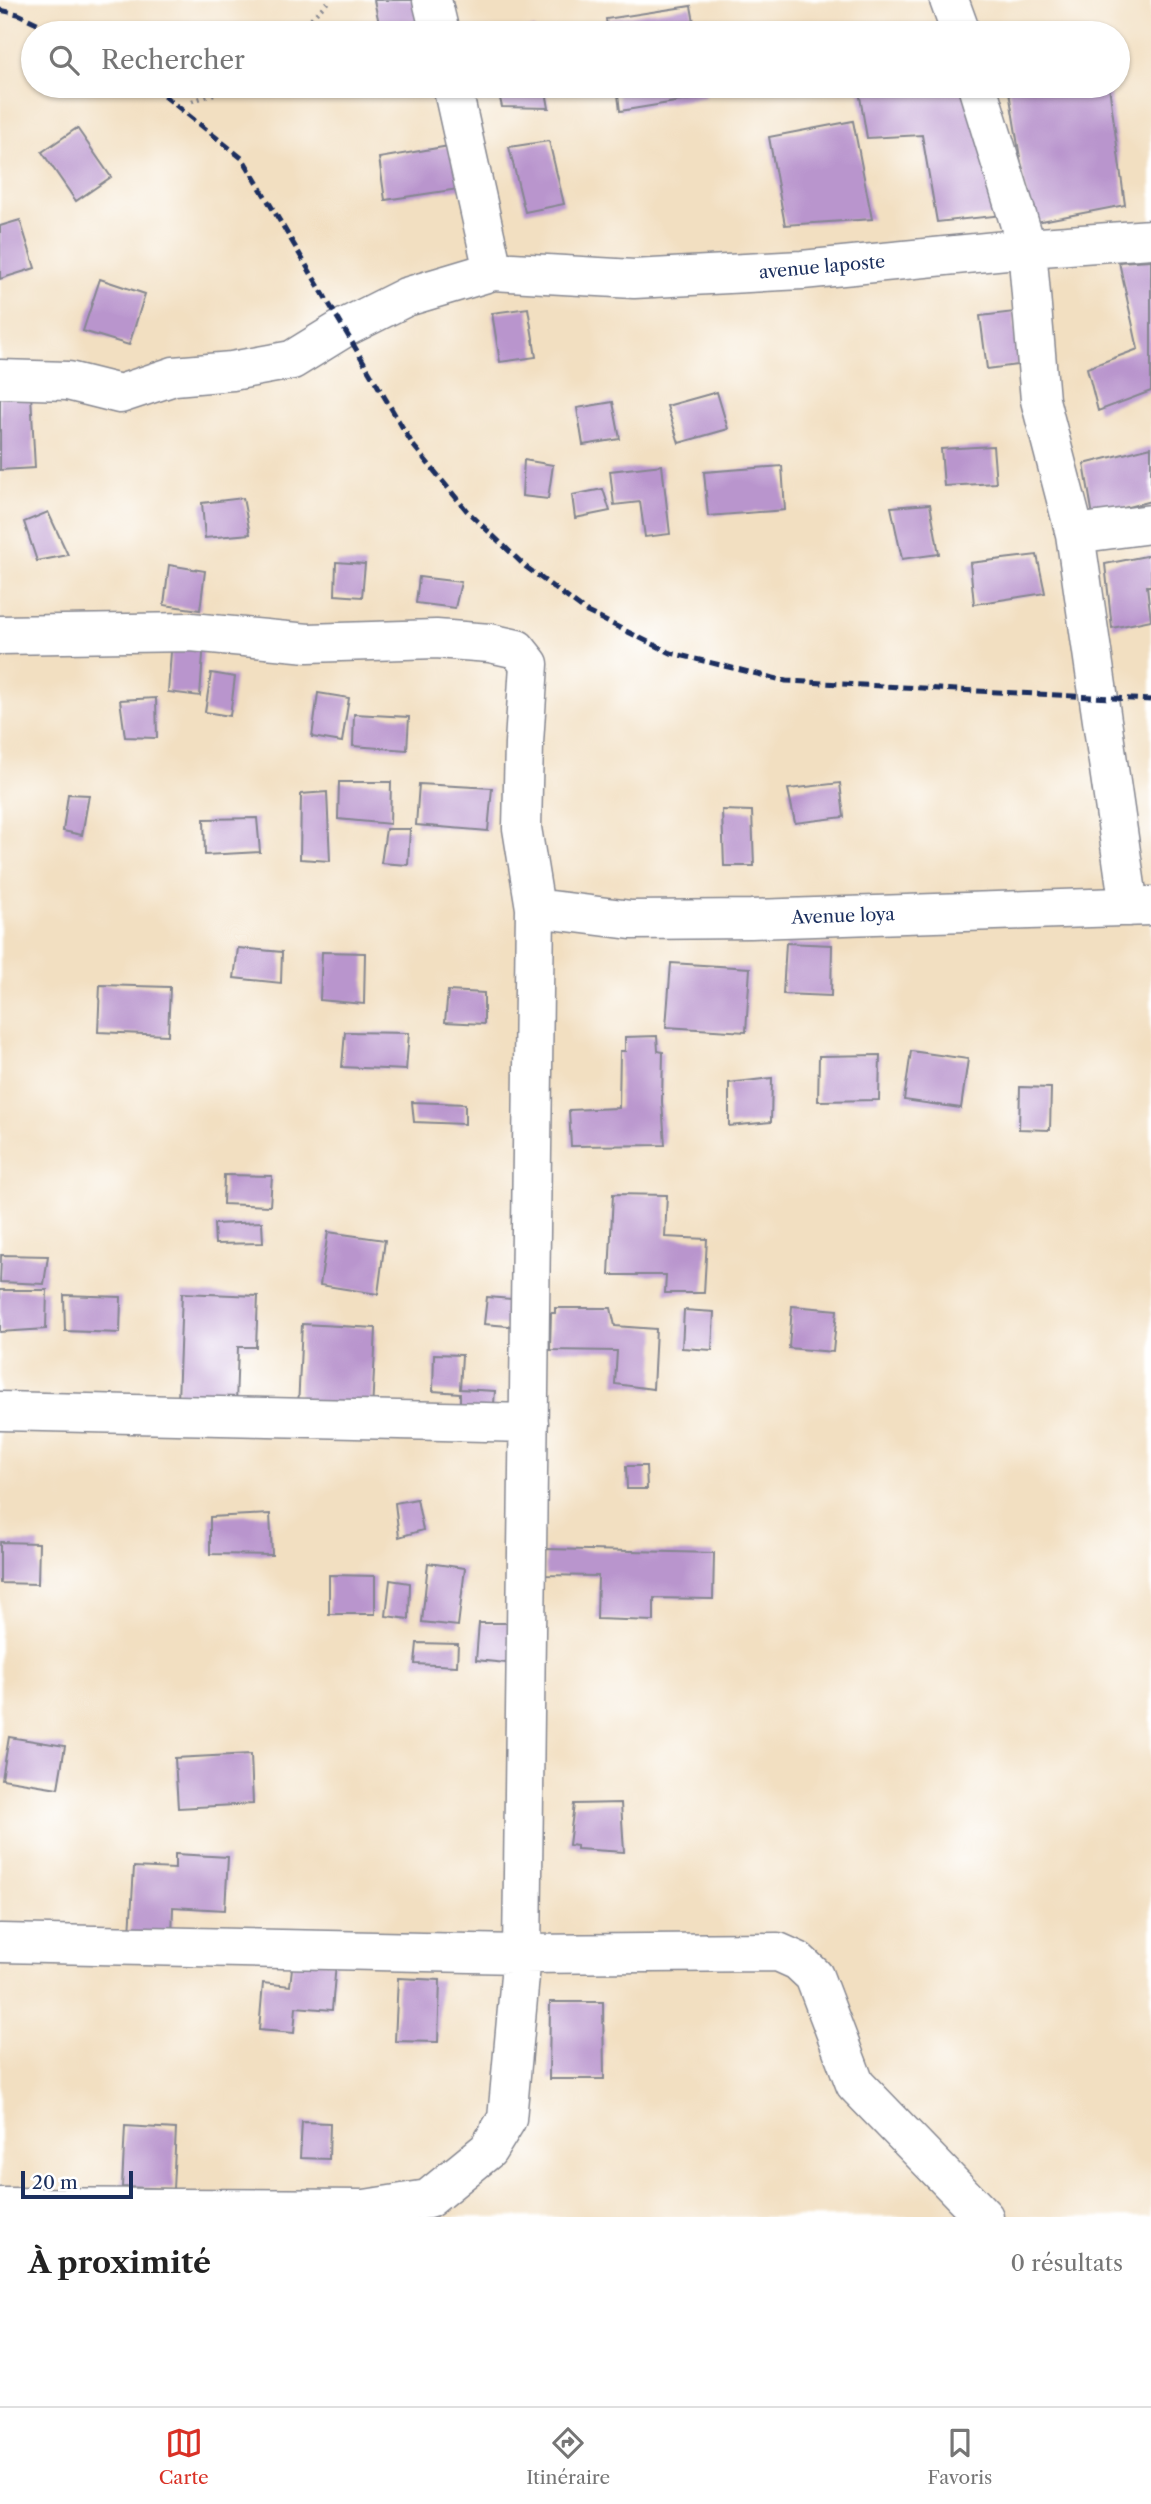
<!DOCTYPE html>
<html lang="fr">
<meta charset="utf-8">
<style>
:root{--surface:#fff;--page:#f2f2f2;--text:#222;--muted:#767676;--line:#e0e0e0;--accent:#d93025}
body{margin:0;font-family:"Libre Caslon Text",serif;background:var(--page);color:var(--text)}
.scale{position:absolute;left:21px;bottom:18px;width:112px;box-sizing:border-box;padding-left:7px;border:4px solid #1b2f5e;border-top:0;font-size:19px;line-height:24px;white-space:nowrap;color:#1b2f5e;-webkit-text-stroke:5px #fff;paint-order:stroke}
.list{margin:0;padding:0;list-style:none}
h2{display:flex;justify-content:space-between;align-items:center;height:91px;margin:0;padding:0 28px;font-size:30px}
h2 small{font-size:23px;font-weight:400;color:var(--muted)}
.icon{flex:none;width:38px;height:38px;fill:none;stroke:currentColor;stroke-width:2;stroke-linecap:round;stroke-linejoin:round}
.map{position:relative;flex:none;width:1151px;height:2217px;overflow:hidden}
.search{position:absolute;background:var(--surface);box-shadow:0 2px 5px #0004;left:21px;right:21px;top:21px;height:77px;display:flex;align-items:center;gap:18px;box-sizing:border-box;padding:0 24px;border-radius:38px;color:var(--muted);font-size:26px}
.sheet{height:189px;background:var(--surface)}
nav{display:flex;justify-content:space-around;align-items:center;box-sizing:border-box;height:98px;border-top:2px solid var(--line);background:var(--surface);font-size:19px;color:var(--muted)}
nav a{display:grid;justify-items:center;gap:4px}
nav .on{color:var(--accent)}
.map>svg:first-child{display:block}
</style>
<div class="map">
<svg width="1151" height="2217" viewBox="0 0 1151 2217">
<rect width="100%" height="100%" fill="#fff"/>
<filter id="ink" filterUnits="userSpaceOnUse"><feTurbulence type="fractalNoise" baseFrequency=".0143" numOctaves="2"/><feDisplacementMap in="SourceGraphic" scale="14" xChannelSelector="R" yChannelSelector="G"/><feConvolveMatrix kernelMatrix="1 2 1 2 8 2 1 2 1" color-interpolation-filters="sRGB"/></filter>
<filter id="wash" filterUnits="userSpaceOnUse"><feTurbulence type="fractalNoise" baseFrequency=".00686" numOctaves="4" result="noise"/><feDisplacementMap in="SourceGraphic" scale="28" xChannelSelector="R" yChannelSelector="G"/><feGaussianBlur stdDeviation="1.57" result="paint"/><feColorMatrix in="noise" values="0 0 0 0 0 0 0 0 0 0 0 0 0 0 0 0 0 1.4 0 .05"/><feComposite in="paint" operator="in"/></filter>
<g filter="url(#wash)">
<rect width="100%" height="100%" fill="#f2dfc1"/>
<g id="blocks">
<!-- building -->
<path fill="#b995cd" d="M374 0H417L424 29 381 33Z
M691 6 696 33H608L606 19Z
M534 28 535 33H509V32Z
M497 86H545L549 108 502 107Z
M617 86H704L706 97 620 111Z
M905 86H964L1004 215 937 222 922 135 867 138 859 91Z
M1008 86H1109L1125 205 1031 223Z
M853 121 872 219 785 225 769 137Z
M77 128 111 177 76 201 42 152Z
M549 141 564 204 525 212 509 147Z
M455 145 465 188 385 200 379 158Z
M20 220 35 268 0 279V226Z
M1151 260V391L1098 411 1087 368 1138 349 1119 262Z
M100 279 145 294 129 345 83 331Z
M528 308 536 357 500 362 492 313Z
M1014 312 1018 365 987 369 980 316Z
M717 392 728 429 679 443 667 406Z
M31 395 35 468 0 470V397Z
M613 402 620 439 583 445 577 408Z
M993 446 996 483 944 486 941 449Z
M1151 447V501L1093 516 1084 464Z
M524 460 553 465 548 499 522 496Z
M662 465 670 534 645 537 640 502 614 505 610 471Z
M782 466 785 510 708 516 704 472Z
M603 489 610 511 575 518 572 495Z
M243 498 250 534 205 538 202 503Z
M930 504 939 554 902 559 891 507Z
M48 512 68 555 37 561 24 522Z
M1037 555 1045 593 974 604 970 563Z
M1151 555V586H1147L1151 620 1112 628 1105 564Z
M336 562 365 564 362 597 335 595Z
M169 565 205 571 200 610 164 605Z
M419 577 461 582 455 608 416 603Z
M172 639 204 641 200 696 168 692Z
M211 673 235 677 230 716 205 712Z
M318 693 349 698 342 742 312 737Z
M156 698 157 738 125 737 120 700Z
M354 714 409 717 407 750 353 746Z
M339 782H391L390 824 338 819Z
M840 783 844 817 795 823 788 789Z
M419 784 492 788 488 831 416 825Z
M327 792 330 861 300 859 301 794Z
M68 794 89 795 82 835 63 831Z
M722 810 752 811 754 866H724Z
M257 818 260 852 205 855 204 819Z
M386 829H410L408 865 381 863Z
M786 943 832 945 831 996 783 994Z
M238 948 282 952 281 983 234 978Z
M322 952 365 953 364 1004 320 1000Z
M671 963 750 968 746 1032 666 1027Z
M100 985 170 987 168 1035 98 1032Z
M448 991 484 993V1024L445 1022Z
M345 1032 409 1033 406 1070 342 1067Z
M657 1036 658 1051 663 1052 662 1102 665 1145 571 1146 569 1110 619 1108 620 1051H625V1037Z
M911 1051 968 1059 961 1108 904 1100Z
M880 1055 879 1100 818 1101 819 1056Z
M772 1078 771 1122 729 1126V1083Z
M1020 1087 1051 1088 1050 1130 1019 1129Z
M412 1102 465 1104V1124L414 1122Z
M224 1175 272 1176 270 1206 223 1204Z
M613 1194 667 1195 665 1237 707 1239 704 1293H665L666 1275H609Z
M262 1222 263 1243 215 1244 214 1224Z
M328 1232 385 1240 378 1294 320 1285Z
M1 1255 48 1256 44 1284 0 1282Z
M0 1290H47L46 1329 0 1332Z
M182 1293 258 1296 256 1347H238L236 1404 178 1401Z
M64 1295 121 1297 120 1333 65 1331Z
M487 1297 523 1300 520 1327 484 1324Z
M792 1306 837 1310 833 1352 789 1348Z
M555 1308H611L615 1326 656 1329 653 1389 615 1384 617 1351 550 1350 551 1313H555Z
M684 1310 714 1312 712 1350 682 1348Z
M302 1324 376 1328 372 1412 298 1408Z
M434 1354 462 1355 460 1389 495 1391 493 1416 460 1415V1393L433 1391Z
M626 1466H646L647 1489H627Z
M417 1499 423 1530 399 1537 395 1503Z
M270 1514 272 1555 210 1554V1517Z
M0 1542 39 1543 38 1584 0 1583Z
M546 1549 714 1553 713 1599 654 1598V1621L597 1619 598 1576 545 1575Z
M428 1563 465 1568 458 1626 422 1622Z
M329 1575 375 1576V1614H329Z
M390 1580 410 1583 409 1619 386 1616Z
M479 1623H515L516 1664 476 1660Z
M417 1643 458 1644 457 1666 415 1664Z
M9 1737 65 1746 58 1788 2 1779Z
M251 1754 253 1804 178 1808 175 1758Z
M621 1803 624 1852 577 1849V1846L569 1845 574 1804Z
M175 1854 228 1857 225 1910 173 1907 172 1936 130 1934 134 1867 175 1869Z
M293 1959 336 1963 332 2010 296 2007 294 2033 259 2030 263 1983 290 1986Z
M398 1978 440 1980 438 2042 395 2041Z
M550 2002H603L604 2079H549Z
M302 2122 330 2123 329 2159 300 2158Z
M125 2126 176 2129 173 2189 122 2187Z"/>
</g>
</g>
<g filter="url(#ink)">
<use href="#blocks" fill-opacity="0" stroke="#868790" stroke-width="2"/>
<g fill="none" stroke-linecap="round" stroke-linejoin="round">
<defs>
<path id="minor" d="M432 0 440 33
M949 0 961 33
M452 86 493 271
M977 86 1027 248 1040 400 1075 534 1129 907
M0 379 68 381 120 394 174 376 232 371 292 360 344 328 406 297 493 271 634 279 802 270 1027 248 1151 239
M1075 534 1151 524
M0 635 191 632 308 643 436 639 490 643 517 649 529 664 524 743 522 828 535 908 522 1954 507 2119 488 2150 428 2199 365 2209 0 2207
M535 908 631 920 751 919 1151 906
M0 1411 529 1423
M0 1943 522 1954 778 1952 798 1961 814 1976 855 2084 984 2217"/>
</defs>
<!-- minor casing -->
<use href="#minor" stroke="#868790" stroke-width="41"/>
<!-- path -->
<path stroke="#868790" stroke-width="4.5" stroke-dasharray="2 5" stroke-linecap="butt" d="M296 33 330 0
M192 101 239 86"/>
<!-- minor -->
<use href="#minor" stroke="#fff" stroke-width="38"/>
<!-- rail -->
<path stroke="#1b2f5e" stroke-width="5" stroke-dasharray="10 5" stroke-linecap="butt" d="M0 10 18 14 58 33
M152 86 243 159 413 445 467 511 526 567 587 612 671 653 786 681 1151 700"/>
</g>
</g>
<g text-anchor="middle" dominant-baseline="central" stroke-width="5" stroke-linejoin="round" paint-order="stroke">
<!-- street labels -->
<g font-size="18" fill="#1b2f5e" stroke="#fff">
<text transform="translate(822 267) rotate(-5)">avenue laposte</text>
<text transform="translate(843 916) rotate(-2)">Avenue loya</text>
</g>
</g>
</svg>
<div class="scale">20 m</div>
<div class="search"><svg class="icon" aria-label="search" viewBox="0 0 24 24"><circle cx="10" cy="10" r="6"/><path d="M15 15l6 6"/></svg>Rechercher</div>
</div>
<section class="sheet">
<h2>À proximité<small>0 résultats</small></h2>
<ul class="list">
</ul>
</section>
<nav>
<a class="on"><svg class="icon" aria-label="map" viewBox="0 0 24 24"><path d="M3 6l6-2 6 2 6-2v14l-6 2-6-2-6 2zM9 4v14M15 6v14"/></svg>Carte</a>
<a><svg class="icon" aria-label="directions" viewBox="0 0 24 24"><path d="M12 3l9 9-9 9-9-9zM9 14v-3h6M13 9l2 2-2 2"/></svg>Itinéraire</a>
<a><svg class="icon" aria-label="saved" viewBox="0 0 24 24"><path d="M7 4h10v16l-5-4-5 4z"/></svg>Favoris</a>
</nav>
